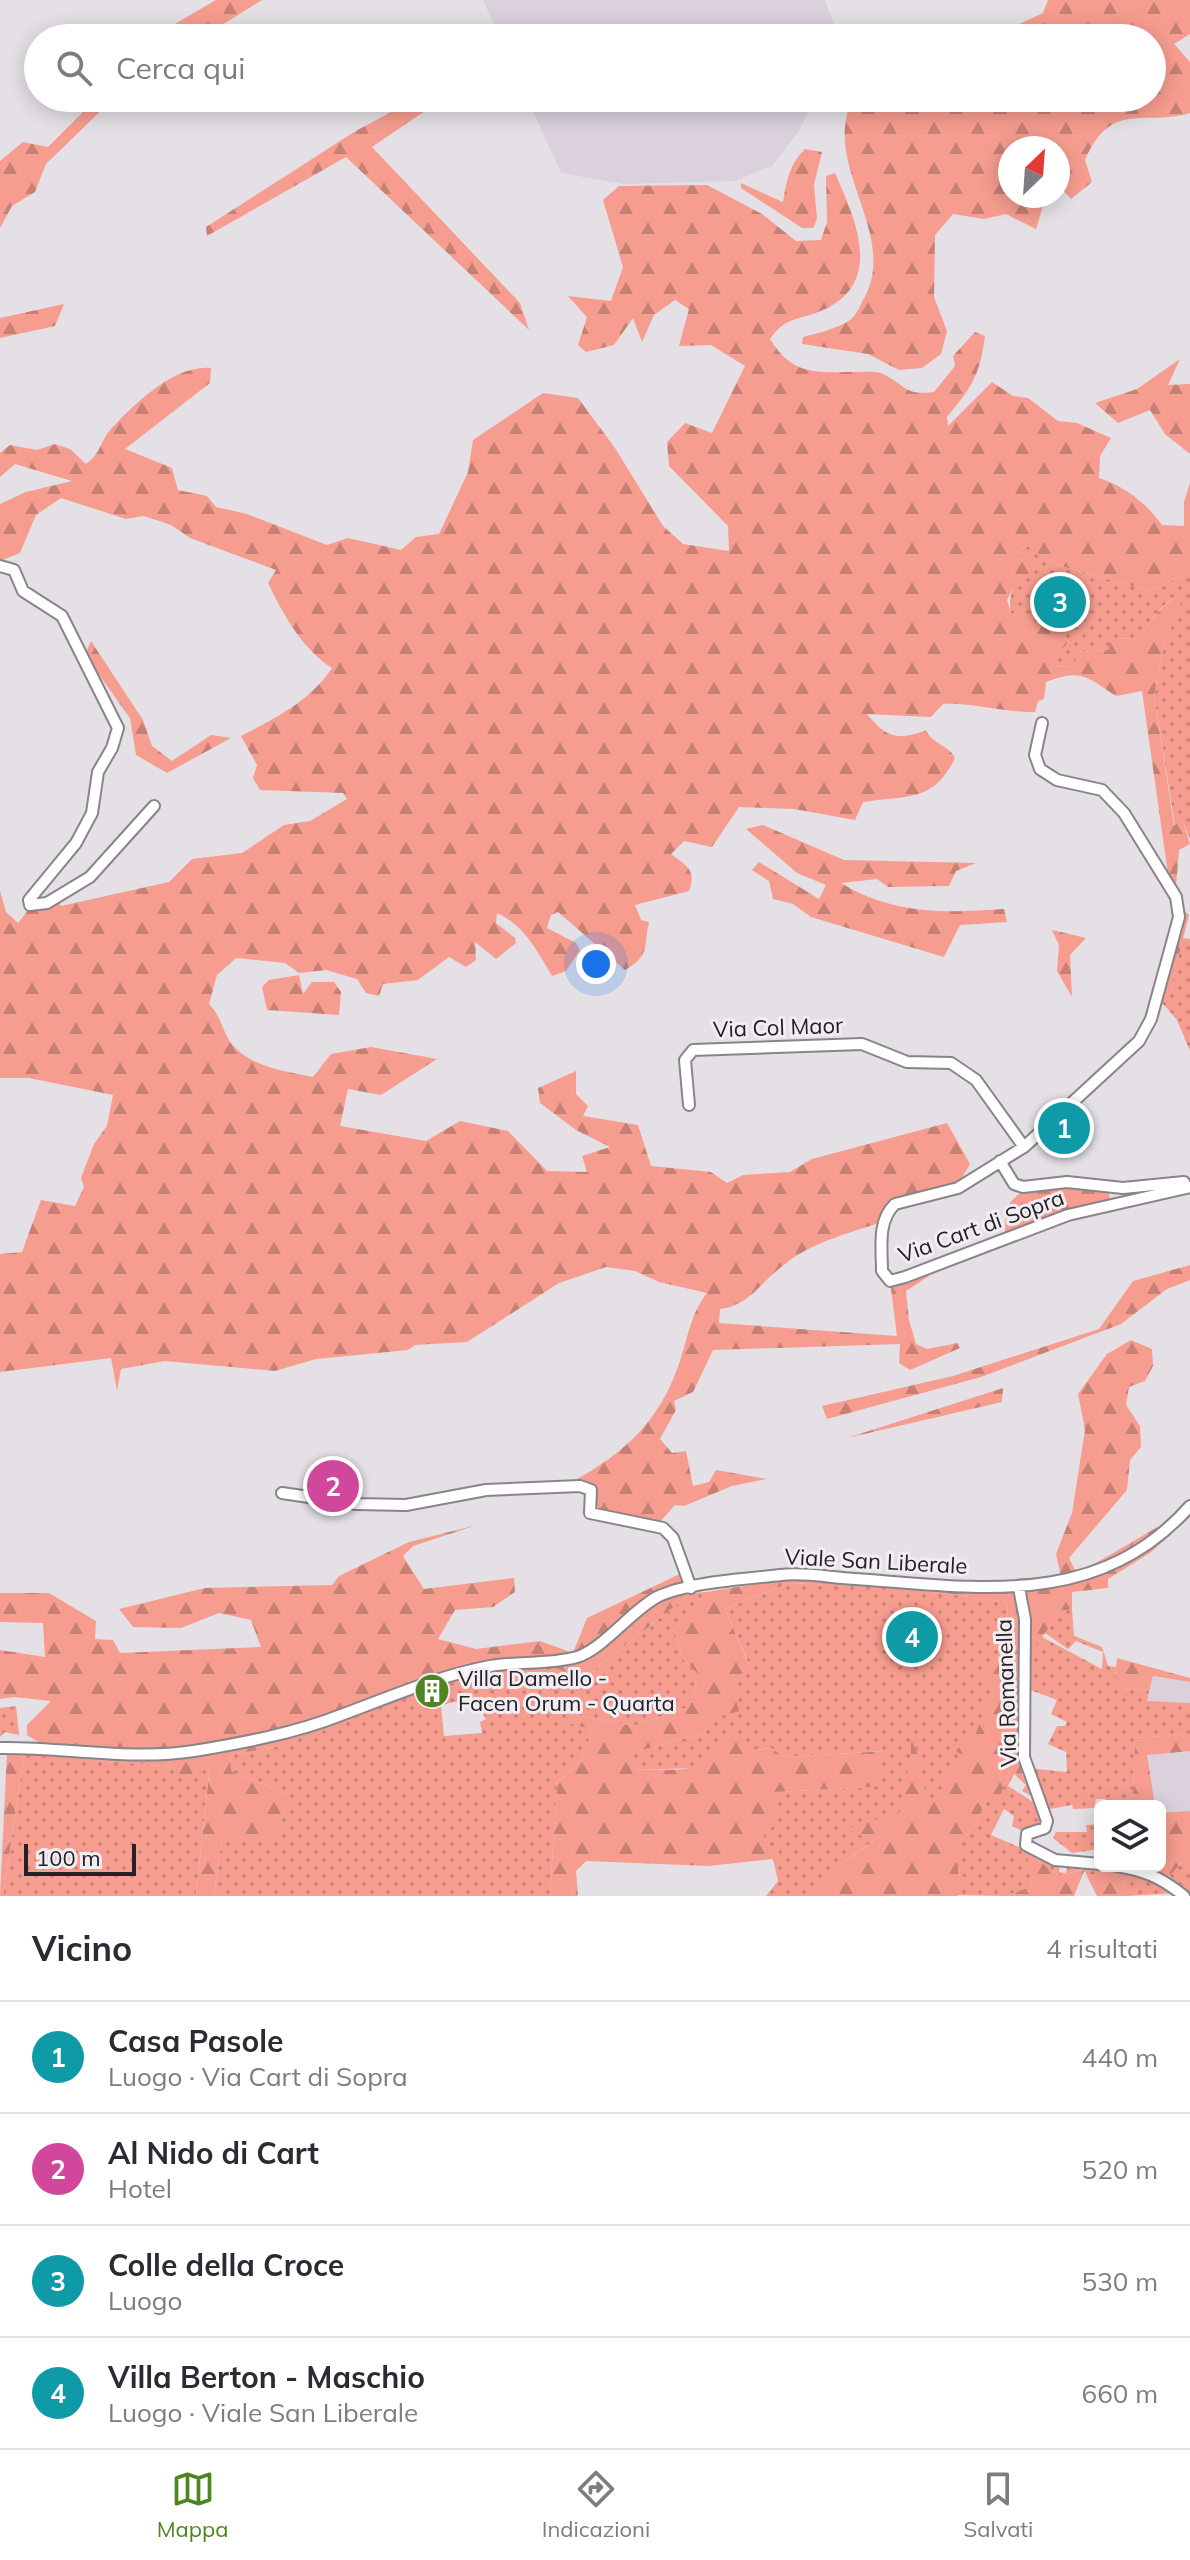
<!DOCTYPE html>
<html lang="it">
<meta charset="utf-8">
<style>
:root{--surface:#fff;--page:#f7f7f7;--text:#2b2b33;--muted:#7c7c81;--line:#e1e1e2;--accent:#4d8520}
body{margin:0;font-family:Mulish,sans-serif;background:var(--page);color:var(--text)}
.controls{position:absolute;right:24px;bottom:24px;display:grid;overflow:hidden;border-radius:12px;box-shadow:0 4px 20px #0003}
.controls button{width:72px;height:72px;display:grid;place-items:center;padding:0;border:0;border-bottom:2px solid var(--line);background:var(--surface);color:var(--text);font:40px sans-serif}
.compass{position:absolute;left:998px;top:136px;width:72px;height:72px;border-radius:50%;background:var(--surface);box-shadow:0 4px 20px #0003;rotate:25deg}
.scale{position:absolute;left:24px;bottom:20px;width:112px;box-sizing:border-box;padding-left:8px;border:4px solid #222123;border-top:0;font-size:22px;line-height:28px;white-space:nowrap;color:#222123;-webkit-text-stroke:6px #f1edf3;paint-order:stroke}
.you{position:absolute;left:596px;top:964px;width:28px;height:28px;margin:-20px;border:6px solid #fff;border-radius:50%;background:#1a73e8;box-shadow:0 0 0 12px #1a73e833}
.badge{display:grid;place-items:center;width:52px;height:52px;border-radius:50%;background:var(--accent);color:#fff;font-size:26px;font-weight:700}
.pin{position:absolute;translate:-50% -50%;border:4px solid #fff;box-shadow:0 2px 8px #0006}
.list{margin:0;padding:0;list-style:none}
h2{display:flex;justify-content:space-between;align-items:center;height:104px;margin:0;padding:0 32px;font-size:34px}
h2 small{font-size:26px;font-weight:400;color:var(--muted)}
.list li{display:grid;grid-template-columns:52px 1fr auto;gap:24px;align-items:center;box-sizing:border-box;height:112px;padding:0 32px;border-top:2px solid var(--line)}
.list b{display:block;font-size:30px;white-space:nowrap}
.list p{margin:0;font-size:26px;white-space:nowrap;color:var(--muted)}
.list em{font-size:26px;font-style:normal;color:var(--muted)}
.icon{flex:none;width:44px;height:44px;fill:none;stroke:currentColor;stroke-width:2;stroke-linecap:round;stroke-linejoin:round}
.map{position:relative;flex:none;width:1190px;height:1896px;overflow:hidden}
.search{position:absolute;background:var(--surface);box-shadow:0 4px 20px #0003;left:24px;right:24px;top:24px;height:88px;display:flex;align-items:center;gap:20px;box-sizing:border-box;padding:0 28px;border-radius:44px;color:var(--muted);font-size:30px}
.sheet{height:552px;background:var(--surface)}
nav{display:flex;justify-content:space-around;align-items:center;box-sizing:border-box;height:112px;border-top:2px solid var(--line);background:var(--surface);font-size:22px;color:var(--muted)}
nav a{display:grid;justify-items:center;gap:4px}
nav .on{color:var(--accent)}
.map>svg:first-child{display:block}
</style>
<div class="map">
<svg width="1190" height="1896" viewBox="0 0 1190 1896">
<defs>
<pattern id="grass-dots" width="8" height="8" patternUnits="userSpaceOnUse" patternTransform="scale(2)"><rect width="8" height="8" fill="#f69d8f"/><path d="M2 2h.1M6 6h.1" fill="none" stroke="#c78074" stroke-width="1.8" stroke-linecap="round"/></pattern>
<pattern id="forest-firs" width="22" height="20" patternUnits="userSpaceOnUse" patternTransform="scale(2)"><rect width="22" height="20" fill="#f69d8f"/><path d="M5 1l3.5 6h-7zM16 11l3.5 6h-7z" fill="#c78074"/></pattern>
</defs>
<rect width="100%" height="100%" fill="#e4e0e5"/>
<!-- built -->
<path fill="#dad1dc" d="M483 0H825L836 30 834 38H500Z
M527 98H814L799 131 772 166 735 181 623 184 561 173Z
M1153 1676 1190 1682V1896L1170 1880 1160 1834V1806H1154L1144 1742 1145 1705Z"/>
<!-- grass -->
<path fill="url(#grass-dots)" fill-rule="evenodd" d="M1028 546 1057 565 1150 591 1190 572V839L1183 822 1175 826 1154 695 1164 644 1184 594C1164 600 1151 619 1140 638L1113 639 1108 650 1077 652 1076 667 1053 666 1048 661 1069 642 1047 619 1037 629 1011 613C1005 590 1026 573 1020 549Z
M1183 938 1190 939V1051L1177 1020 1157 997 1169 995Z
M789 1583 901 1588 1008 1602 1004 1647 984 1680 994 1685 975 1736 936 1797 842 1863 811 1896H766L778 1881 773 1859 779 1850 764 1845V1833L774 1825V1792L875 1787 885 1751 784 1757 771 1748 714 1755 698 1768 634 1770 628 1754 704 1733 732 1684 749 1664 725 1609Z
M706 1592 674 1630 683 1659 699 1675 689 1707 633 1726 577 1715 570 1723 592 1730 583 1758 557 1784 550 1896H214L222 1838 288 1794 231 1771 230 1755 281 1746 290 1734H304L412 1695 418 1682 536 1656 583 1679 691 1593ZM474 1698 486 1719 480 1722 482 1733 444 1736 441 1705Z
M1072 1609 1074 1636 1102 1647 1108 1666 1116 1667 1115 1676 1122 1678 1123 1688 1149 1691 1147 1701 1190 1703V1734L1135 1738 1133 1793 1122 1806H1106L1105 1799H1096L1094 1808 1073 1809 1072 1805 1045 1810 1027 1768 1067 1772 1066 1752 1048 1744 1057 1726H1065L1067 1722 1051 1714 1057 1700 1025 1688V1658L1042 1637 1102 1669 1103 1652 1076 1641 1068 1649 1045 1633 1061 1611Z
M16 1706 19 1735 5 1732 0 1737V1708Z
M20 1747 49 1749 63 1757 173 1767 210 1764 196 1896H3L24 1755 19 1753Z
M1009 1771 1022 1774 1034 1797 1022 1791 1026 1785 1014 1774 1008 1786 1038 1805 1044 1821 1038 1830 1022 1831 1012 1826 1014 1816 1004 1809 991 1835 1060 1865 1059 1872 1066 1873 1067 1866 1118 1868 1092 1871 1087 1876 1084 1869 1060 1876 1028 1853 1032 1886 1006 1896 955 1895 968 1879 958 1874V1844L974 1826 987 1799H999Z
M1100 1824V1849L1072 1853 1053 1838 1056 1832H1087L1086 1825Z
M1182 1862H1190V1896L1169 1875Z
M1132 1874 1149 1878 1177 1893 1126 1896 1124 1881Z"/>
<!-- forest -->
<path fill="url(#forest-firs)" d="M216 0H262L201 38H166L168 28Z
M1048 0H1190V34L1174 44 1190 62V113C1142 127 1112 99 1085 160L1092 182 1071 199 1058 185V148H1010V196H1046L1036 229 1006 214 984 219 953 214 935 235 934 297 947 331 941 354 922 368 899 370 868 354 802 344 803 337C818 333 836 329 850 320 856 316 860 306 863 300 901 236 821 166 852 101L956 98 959 104 985 98H1152V38H1000V33L1043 13Z
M97 98H114L46 164 35 192 12 206 0 228V161L23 142 48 147Z
M417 98H444L372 147 520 303 529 330 346 157 207 236 206 227 354 132Z
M805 149 822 152 814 185 817 219 813 228H802L741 188V183L783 202C787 180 789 165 805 149Z
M835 173C855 219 885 282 823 310 799 321 787 315 770 339 793 377 818 372 858 372 865 372 877 371 883 374 906 385 904 396 934 392L955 366 953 356 975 332 985 336C980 375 972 387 947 417L948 426 992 382 1013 396 1028 398 1058 421 1077 423 1111 438 1100 456 1099 478C1126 487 1146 503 1162 525L1184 526V502L1190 483V572L1150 591 1057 565 1027 546 1020 549 1022 559 1032 563 1035 572 1017 581 1007 600 1011 613 1028 617 1037 629 1047 618 1069 642 1049 662 1053 666 1075 667 1077 652 1108 650 1112 639 1140 638C1151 619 1164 601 1185 593L1164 644 1154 695 1174 825 1183 822 1190 844 1179 850 1176 886 1168 874 1142 691 1116 696C1087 677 1081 668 1046 682L1044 699 1038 701 1035 712C1004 713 973 702 943 704L931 717 867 714C886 738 898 741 926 730 933 745 949 745 955 758 933 803 908 795 863 802L855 820 794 809 739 807 712 847 684 841 671 854C686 866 697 869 689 891L635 905 641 920 649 922C643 947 651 955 625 970L558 912 551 915 547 928 576 943 580 950 566 971 552 976C537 951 524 925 497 913L496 923 515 938 516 943 496 959 475 942 476 960 466 967 449 957 418 980 383 984 379 996 366 993 357 979 326 970 299 973 285 963 236 958 217 975 209 1004C221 1016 222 1030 231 1043 250 1067 284 1071 313 1077L331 1054 371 1047 437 1059 381 1095 348 1089 340 1126 426 1141 460 1121 508 1131 547 1171 587 1172 582 1156 610 1147 576 1130 540 1103 538 1088 576 1071V1094L588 1106 583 1116 638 1125 651 1166 711 1172 727 1183 743 1175 790 1172 812 1159 947 1123 970 1164 957 1186 889 1205 882 1222C850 1233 812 1242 785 1264 761 1281 751 1305 720 1309L719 1323 897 1336 890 1281 935 1265 929 1276 906 1291 909 1320 916 1344 927 1349 958 1343 960 1348 910 1370 899 1363 900 1344 713 1350 693 1392 674 1401 676 1410 660 1439 672 1453 686 1451 693 1486 709 1482 716 1470 767 1479 732 1486 684 1506 675 1505 659 1523 600 1514 590 1486 572 1482C626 1452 660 1421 680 1361 688 1337 691 1313 707 1293L659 1282 635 1271 606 1267 559 1283 467 1342 415 1345 408 1350 316 1359 275 1371 165 1361 121 1369 117 1390 111 1358 0 1372V1254L22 1252 41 1200 75 1206 84 1187 81 1178 94 1144 107 1126 113 1095 29 1078H0V891L6 912 18 923 36 900 55 898 61 906 169 882 192 859 242 853 284 825 310 821 347 799 343 793 260 790 253 778 257 765 241 736C276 718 310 701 332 668 302 649 283 614 268 583L276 570 190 538 171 525 144 516 126 519 61 498 36 515 20 553 0 561V504L26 492 72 481 15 464 0 477V453L10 445 37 450 55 444 70 449 86 464C101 454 100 441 111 429 134 404 175 364 211 368L210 383 125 449 172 468 178 490 207 496 216 507 247 514 327 545 348 538 401 550 416 537 439 534 468 472 473 440 543 393 578 398 615 448 663 526 683 544 729 551 728 526 669 466 667 442 685 423 712 433 745 366 711 345 679 346 689 309 675 300 654 315 642 342 633 318 614 345 586 352 578 345 587 317 568 296 611 301 623 267 603 200 619 186 707 185 762 214 796 241 821 240 827 222 826 176Z
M64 304 55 326 0 338V318Z
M1180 359 1168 385 1190 384V454L1165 434 1150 410 1118 423 1095 403 1137 389Z
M91 641 143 720 152 746 172 761 211 735 231 738 167 773 136 755 130 718 85 655Z
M763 825 844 860 976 863 956 871 949 886 888 887 877 879 841 883C894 915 945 913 1004 909L1007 922 960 925 944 957 811 917 793 904 773 899 769 881 752 870 759 862 819 899 826 885 797 873 746 829Z
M1183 909 1189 915 1169 995 1160 996Z
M1052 930 1086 938 1070 955 1072 997 1057 971 1059 945Z
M299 975 303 994 312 982H334L341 992 339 1015 267 1010 262 987 269 980Z
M1038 1184H1107L1111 1204 1005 1239C1006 1203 1005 1200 1038 1184Z
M1190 1265V1280L1167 1289 1121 1324 981 1377 827 1419 822 1406 953 1376 1099 1329 1133 1281Z
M1131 1340 1152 1349 1153 1366 1145 1381 1129 1387 1126 1405 1140 1426 1141 1447 1130 1460 1127 1490 1069 1558 1077 1574 1161 1525 1190 1500V1517L1150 1553 1108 1579V1588L1072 1592V1609L1061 1611 1019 1669 1022 1774 1009 1772 999 1799H987L974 1826 958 1844V1874L969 1879 957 1896H811L842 1863 874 1841 846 1829 900 1812 911 1755V1725L927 1800 936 1797 962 1755 956 1751 964 1741 975 1736 993 1686 983 1681 1004 1647 1008 1602 901 1588 789 1583 725 1609 749 1665 732 1684 739 1711 712 1719 704 1733 628 1754 635 1770C690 1768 698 1779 731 1730L756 1750 771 1748 784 1757 886 1751 875 1787 774 1792V1825L764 1833V1845L780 1850 773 1859 708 1866 586 1861 576 1871 578 1896H550L557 1784 583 1758 592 1730 570 1723 563 1691 577 1715 633 1726 689 1707 699 1675 683 1659 674 1630 706 1592 788 1579 996 1590 1019 1578 1061 1577 1056 1554 1072 1513 1085 1430 1078 1394 1107 1354Z
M1003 1388 1002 1402 847 1438Z
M477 1525 413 1546 403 1556 424 1589 514 1578 515 1592 493 1607 455 1610 438 1639 476 1649 540 1641 573 1653 587 1618 680 1574 691 1593 583 1679 537 1660 419 1682 412 1695 304 1734H290L281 1746 230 1755 231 1771 288 1794 277 1838H222L214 1896H196L210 1765 198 1776 179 1775 173 1767 62 1757 27 1735V1725L51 1701 14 1697 0 1699V1650L45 1657 43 1623 0 1622V1593H49L96 1621 95 1639 113 1640 120 1653 261 1647 251 1620 219 1613 181 1628 133 1627 119 1609 205 1588 332 1585 339 1576 409 1542Z
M1117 1658 1190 1678V1682L1153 1676 1149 1691 1123 1688 1122 1679 1115 1677Z
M1190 1734V1751L1147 1755 1155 1806H1122L1133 1793 1135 1738Z
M7 1753 24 1755 3 1896H0Z
M1190 1811V1862H1182L1167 1878 1142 1866H1160V1813Z
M1027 1852 1060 1876 1085 1869 1074 1896H1006L1032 1886Z
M1118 1868 1151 1879 1132 1874 1124 1881 1126 1896H1097L1087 1876 1092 1871Z"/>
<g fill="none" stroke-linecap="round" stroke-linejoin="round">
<defs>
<path id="minor" d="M0 566 14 570 23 591 62 616 118 728 112 748 98 772 92 813 76 843 29 900 30 905 47 903 90 877 154 806
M1042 723 1035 755 1040 769 1057 780 1102 790 1124 813 1176 897 1179 917 1151 1019 1139 1041 1024 1147 958 1188 895 1204C877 1221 882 1248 882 1271L890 1281 905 1277 1068 1215 1190 1187
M689 1105 685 1060 693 1050 862 1044 907 1062 951 1063 976 1080 1024 1147
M1000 1161 1014 1184 1023 1187 1067 1182 1123 1188 1184 1182
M282 1493 356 1504 406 1505 486 1490 580 1486 591 1490 590 1513 663 1528 673 1538 691 1588
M1019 1588 1025 1619 1024 1757 1047 1821 1045 1828 1027 1834 1026 1845 1055 1860 1100 1864
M0 1748C65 1747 130 1761 194 1751 242 1743 296 1733 341 1715 390 1697 438 1676 490 1666 519 1661 548 1665 577 1657 603 1649 631 1611 657 1597 687 1582 747 1579 781 1575 805 1572 832 1578 856 1579 978 1588 1099 1609 1190 1506
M1116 1866C1144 1870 1162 1878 1184 1896"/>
</defs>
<!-- minor casing -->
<use href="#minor" stroke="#888489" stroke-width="14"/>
<!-- minor -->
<use href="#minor" stroke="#fff" stroke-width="10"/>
</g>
<!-- icons -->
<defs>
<symbol id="building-disc" viewBox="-11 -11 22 22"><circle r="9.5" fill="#4d8520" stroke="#f1edf3"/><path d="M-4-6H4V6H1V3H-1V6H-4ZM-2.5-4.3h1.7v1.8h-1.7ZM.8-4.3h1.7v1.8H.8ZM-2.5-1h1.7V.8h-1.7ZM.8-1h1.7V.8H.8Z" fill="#fff"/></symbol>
</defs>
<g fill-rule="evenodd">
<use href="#building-disc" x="412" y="1671" width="40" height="40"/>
</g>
<g text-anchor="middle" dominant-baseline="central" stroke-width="6" stroke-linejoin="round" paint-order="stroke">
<!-- street labels -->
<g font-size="22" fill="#222123" stroke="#f1edf3">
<text transform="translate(778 1027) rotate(-2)">Via Col Maor</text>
<text transform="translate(981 1226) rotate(-20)">Via Cart di Sopra</text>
<text transform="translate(876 1561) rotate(3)">Viale San Liberale</text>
<text transform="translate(1006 1693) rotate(-92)">Via Romanella</text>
</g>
<!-- poi labels -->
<g font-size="22" fill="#222123" stroke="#f1edf3" text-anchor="start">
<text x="458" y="1678">Villa Damello -<tspan x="458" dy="25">Facen Orum - Quarta</tspan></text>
</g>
</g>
</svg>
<div class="controls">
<button><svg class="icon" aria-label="layers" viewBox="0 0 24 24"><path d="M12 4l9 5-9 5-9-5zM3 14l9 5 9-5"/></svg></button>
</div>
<svg class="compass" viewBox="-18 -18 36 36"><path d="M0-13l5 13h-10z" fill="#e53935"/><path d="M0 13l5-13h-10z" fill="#7c7c81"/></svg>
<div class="scale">100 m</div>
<div class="you"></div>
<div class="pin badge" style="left:1064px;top:1128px;background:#0f9aa8">1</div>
<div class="pin badge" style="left:333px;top:1486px;background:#d1479c">2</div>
<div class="pin badge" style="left:1060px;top:602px;background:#0f9aa8">3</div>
<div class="pin badge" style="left:912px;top:1637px;background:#0f9aa8">4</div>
<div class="search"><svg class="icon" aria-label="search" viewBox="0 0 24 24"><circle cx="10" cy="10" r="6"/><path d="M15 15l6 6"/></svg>Cerca qui</div>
</div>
<section class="sheet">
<h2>Vicino<small>4 risultati</small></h2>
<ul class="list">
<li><span class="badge" style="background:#0f9aa8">1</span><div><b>Casa Pasole</b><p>Luogo · Via Cart di Sopra</p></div><em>440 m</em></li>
<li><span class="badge" style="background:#d1479c">2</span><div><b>Al Nido di Cart</b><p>Hotel</p></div><em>520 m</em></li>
<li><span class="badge" style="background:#0f9aa8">3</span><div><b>Colle della Croce</b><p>Luogo</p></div><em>530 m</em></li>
<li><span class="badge" style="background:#0f9aa8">4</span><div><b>Villa Berton - Maschio</b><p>Luogo · Viale San Liberale</p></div><em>660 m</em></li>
</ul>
</section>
<nav>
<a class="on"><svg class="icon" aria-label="map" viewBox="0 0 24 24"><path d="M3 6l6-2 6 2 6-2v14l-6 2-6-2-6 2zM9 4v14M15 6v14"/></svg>Mappa</a>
<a><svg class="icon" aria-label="directions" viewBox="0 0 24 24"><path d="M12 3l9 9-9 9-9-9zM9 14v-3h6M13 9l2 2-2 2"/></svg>Indicazioni</a>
<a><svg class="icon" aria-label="saved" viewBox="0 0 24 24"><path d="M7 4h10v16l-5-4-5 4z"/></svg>Salvati</a>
</nav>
